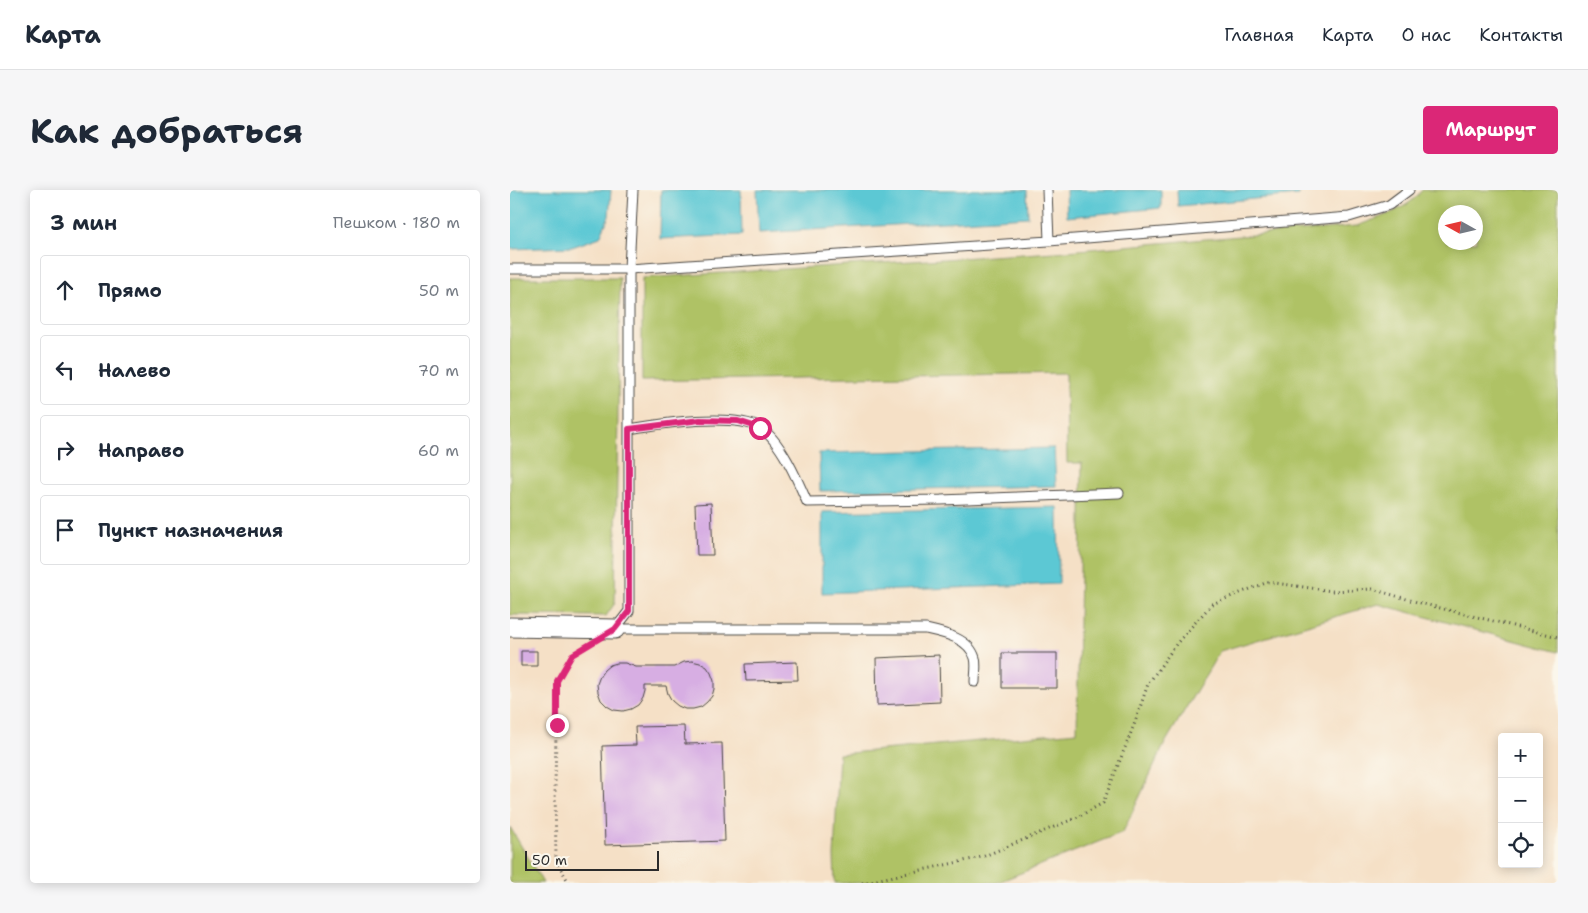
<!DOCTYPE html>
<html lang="ru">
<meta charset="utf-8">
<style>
:root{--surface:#fff;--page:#f6f6f7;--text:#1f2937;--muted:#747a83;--line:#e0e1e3;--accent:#db2777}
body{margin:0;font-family:"Shantell Sans",sans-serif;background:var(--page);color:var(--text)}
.controls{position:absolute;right:15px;bottom:15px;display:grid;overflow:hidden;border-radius:5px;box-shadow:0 2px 12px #0003}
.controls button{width:45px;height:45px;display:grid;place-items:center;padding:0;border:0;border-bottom:1px solid var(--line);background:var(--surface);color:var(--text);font:25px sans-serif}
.compass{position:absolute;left:928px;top:15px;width:45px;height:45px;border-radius:50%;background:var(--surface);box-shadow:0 2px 12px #0003;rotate:278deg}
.scale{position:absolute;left:15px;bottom:12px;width:134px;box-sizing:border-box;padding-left:5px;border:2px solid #2b2b2b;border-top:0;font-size:14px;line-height:18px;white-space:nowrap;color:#2b2b2b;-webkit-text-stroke:4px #fbf7ec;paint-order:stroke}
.stop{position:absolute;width:15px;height:15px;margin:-11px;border:4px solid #db2777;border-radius:50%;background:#fff}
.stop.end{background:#db2777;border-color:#fff;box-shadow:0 1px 5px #0008}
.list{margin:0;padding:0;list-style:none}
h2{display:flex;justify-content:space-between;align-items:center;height:65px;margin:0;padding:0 20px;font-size:21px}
h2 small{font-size:16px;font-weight:400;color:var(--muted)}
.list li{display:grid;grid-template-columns:32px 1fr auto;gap:15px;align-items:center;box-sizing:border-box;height:70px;margin:0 10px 10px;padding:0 10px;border:1px solid var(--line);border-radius:5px}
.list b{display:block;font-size:19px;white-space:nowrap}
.list em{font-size:16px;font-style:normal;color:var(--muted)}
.icon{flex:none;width:28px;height:28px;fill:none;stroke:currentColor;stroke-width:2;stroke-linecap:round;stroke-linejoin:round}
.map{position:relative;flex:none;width:1048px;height:693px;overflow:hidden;border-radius:5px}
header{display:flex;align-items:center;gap:30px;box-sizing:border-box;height:70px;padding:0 25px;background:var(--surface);border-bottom:1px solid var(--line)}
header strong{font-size:24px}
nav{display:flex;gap:28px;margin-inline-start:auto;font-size:18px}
.intro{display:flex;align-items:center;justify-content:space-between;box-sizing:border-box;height:120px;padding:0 30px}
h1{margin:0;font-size:35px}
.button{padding:12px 22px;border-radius:5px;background:var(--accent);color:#fff;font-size:18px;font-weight:700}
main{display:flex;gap:30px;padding:0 30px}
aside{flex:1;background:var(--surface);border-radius:5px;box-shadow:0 2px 12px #0003}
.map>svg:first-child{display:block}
</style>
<header>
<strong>Карта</strong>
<nav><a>Главная</a><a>Карта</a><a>О нас</a><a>Контакты</a></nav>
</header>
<div class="intro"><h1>Как добраться</h1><a class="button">Маршрут</a></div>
<main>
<aside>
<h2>3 мин<small>Пешком · 180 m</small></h2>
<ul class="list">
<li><svg class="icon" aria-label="ahead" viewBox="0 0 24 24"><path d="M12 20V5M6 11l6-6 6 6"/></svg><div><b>Прямо</b></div><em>50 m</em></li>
<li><svg class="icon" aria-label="left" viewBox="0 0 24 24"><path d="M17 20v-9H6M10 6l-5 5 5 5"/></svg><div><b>Налево</b></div><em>70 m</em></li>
<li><svg class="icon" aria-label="right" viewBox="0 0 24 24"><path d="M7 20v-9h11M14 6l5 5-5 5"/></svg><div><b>Направо</b></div><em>60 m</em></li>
<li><svg class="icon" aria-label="arrive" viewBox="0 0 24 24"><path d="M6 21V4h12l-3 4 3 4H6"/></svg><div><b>Пункт назначения</b></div></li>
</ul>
</aside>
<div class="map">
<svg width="1048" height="693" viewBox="0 0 1048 693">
<rect width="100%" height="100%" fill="#fbf7ec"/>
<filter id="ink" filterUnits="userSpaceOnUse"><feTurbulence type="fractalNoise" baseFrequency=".02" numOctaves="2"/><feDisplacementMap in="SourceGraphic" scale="10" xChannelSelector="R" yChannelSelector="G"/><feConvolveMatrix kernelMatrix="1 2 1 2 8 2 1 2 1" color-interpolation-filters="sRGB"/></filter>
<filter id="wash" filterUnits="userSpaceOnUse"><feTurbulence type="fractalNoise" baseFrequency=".0096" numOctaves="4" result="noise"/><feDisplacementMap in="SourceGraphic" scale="20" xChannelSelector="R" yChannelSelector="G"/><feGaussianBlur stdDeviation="1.12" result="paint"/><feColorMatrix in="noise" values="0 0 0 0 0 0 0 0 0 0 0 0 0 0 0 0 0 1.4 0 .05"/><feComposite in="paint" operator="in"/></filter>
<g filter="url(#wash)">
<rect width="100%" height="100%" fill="#f5e0c6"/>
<!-- green -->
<path fill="#afc265" stroke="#6d7648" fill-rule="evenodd" d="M912 0H1048V462L868 414 710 461 655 553 613 642 486 693H325L324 666 329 564 567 542 572 273H557L556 183 132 191V88L545 62 847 36C869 27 898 20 912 0ZM936 22H966V52H936Z
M0 88H110L105 413 96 426 0 425Z
M0 637 33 693H0Z"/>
<!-- water -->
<path fill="#5cc8d4" stroke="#447a80" d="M0 0H101L99 26 90 47 62 57 0 59Z
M151 0H231L232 45 150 49Z
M247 0H517L518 27 249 43Z
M556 0H651V18L557 27Z
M667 0H788V5L668 16Z
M544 258 546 296 310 301 309 263Z
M548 317 549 394 312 403V322Z"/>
<g id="blocks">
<!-- building -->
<path fill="#d7aee3" d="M201 313 203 365H187L185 314Z
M11 461H27V476H11Z
M492 463H547V498H492Z
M429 465 430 512 367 515 366 468Z
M182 471 190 473 197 477 201 483 204 491V499L202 506 197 512 191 517 183 519H175L168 516 162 511 158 504 156 496H135V501L133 508 128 515 121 519 113 521 104 520 97 516 91 510 88 502 87 494 90 486 94 480 100 475 107 473H115L126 477H164L174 472Z
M287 472 288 490 236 491 235 474Z
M174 536 175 554 212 553 215 651 95 655 92 556 126 555 125 537Z"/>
</g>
</g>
<g filter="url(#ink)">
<use href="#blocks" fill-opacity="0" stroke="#494642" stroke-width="1"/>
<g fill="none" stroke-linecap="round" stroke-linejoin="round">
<defs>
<path id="service" d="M537 0 539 51
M0 79H119L539 51 839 27 879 15 899 0
M119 239C150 234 222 222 250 238 270 249 288 291 297 312L431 310 609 303
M105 439 119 421V79L123 0
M105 439H416C434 443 459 448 465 468 467 475 465 485 465 492"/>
<path id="minor" d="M0 437 105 439"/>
</defs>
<!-- service casing -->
<use href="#service" stroke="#494642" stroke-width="11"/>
<!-- minor casing -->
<use href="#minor" stroke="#494642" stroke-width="21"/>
<!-- path -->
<path stroke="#494642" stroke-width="3" stroke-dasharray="1 4" stroke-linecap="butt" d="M59 693 46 670 45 596 47 491 62 465 76 456
M352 693 472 667 568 627 593 613 624 535 638 494 667 453 702 414 758 392 822 401 862 399 914 414 1048 447"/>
<!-- service -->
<use href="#service" stroke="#fff" stroke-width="9"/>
<!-- minor -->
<use href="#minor" stroke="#fff" stroke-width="19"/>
</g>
</g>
<g fill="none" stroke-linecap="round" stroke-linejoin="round" filter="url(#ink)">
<!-- route -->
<path stroke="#db2777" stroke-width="6" d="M47 535V491L62 465 105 439 119 421V239L190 230 228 231 250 238"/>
</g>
</svg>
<div class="controls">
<button>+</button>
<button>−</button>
<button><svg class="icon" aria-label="locate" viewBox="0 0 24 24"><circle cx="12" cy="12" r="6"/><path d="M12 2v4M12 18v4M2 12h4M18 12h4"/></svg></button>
</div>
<svg class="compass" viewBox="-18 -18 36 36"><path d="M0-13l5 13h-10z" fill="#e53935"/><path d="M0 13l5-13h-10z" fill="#747a83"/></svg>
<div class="scale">50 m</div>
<div class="stop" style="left:250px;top:238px"></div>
<div class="stop end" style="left:47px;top:535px"></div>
</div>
</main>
